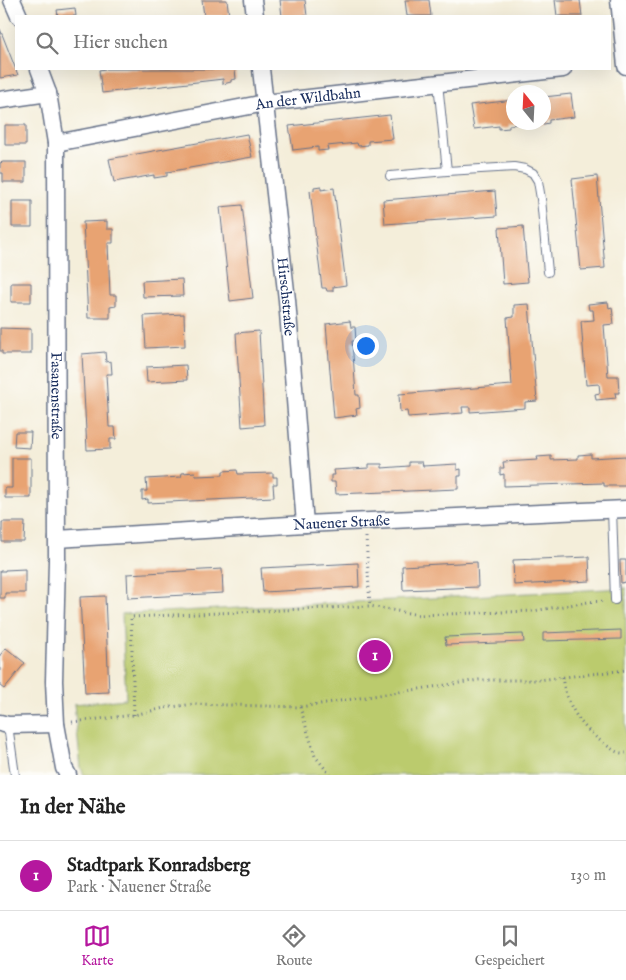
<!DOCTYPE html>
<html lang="de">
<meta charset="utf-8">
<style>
:root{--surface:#fff;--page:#f6f6f6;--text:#222;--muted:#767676;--line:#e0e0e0;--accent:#b5179e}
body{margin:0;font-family:"IM FELL English",serif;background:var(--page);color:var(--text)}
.compass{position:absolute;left:506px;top:85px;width:45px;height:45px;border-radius:50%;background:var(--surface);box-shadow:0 5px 20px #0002;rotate:342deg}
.you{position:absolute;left:365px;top:345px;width:18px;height:18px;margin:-12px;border:4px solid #fff;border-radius:50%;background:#1a73e8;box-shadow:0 0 0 8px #1a73e833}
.badge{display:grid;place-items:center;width:32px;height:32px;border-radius:50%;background:var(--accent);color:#fff;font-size:16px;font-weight:700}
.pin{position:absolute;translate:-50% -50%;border:2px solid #fff;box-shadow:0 1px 5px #0006}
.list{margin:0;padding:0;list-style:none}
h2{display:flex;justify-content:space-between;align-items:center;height:65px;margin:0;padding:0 20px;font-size:21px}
h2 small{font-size:16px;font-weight:400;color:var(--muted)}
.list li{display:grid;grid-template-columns:32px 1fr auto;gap:15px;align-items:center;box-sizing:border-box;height:70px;padding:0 20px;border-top:1px solid var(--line)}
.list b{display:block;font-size:19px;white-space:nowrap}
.list p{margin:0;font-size:16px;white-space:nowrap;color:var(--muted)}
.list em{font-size:16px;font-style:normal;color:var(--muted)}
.icon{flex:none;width:28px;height:28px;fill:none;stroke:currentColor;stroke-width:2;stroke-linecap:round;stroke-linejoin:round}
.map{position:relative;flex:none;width:626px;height:775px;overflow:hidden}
.search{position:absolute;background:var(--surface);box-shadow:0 5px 20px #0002;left:15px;right:15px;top:15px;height:55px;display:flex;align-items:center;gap:12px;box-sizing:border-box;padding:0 18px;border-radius:0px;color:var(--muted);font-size:19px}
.sheet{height:135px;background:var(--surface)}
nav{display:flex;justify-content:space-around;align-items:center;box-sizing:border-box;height:70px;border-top:1px solid var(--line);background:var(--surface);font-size:14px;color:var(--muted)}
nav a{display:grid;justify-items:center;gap:2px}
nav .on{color:var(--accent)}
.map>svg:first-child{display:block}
</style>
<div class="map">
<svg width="626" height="775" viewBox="0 0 626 775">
<rect width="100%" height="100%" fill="#fdfcf7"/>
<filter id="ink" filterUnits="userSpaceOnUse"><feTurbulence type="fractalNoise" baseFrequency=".02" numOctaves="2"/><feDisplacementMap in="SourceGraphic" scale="10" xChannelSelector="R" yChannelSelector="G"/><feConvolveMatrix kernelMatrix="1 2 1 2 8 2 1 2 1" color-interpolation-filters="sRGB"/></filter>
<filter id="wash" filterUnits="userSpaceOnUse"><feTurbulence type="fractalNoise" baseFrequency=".0096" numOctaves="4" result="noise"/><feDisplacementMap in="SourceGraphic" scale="20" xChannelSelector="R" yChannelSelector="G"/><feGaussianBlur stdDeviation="1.12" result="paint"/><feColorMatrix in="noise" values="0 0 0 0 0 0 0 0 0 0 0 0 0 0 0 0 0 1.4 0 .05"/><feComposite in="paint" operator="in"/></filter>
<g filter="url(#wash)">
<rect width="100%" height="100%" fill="#f4eeda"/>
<!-- green -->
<path fill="#bbcb6d" stroke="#6b7d66" d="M626 588V775H84L81 768 74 704 126 699 122 614Z"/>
<g id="blocks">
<!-- building -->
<path fill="#e8a372" d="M202 0H227L229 16H204Z
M280 0H305L307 16H282Z
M405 0H429L431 16H407Z
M555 0H580L582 16H557Z
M75 8 76 16H58L57 10Z
M0 29 18 75 0 78Z
M105 69H235L236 79 231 80V82L223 84V79L102 93 99 70Z
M571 94 574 117 549 120V123L539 125V122H544V97Z
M514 100V122H518L519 124 509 125V128L499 129V126L474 129 470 105Z
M390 115 393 139 368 141V145L358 146 357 143 327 146 328 150 318 151V147L293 150 289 126Z
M5 125H26V145H5Z
M247 134 252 157 167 172V176L154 178V175L114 182 109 159Z
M3 162H26V182H3V173H0V163Z
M597 176 605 268 581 270 572 179Z
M321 186V190L334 188 346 285 333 287V291H327L326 288H322L310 191 314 190V187Z
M495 191 497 216 385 224 383 200Z
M12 201H32V227H12Z
M242 205 253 298 230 301 220 207Z
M107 221V229H113V243H108L110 295H116V306L110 307V318H88L83 222Z
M523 226 528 282 503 284 499 228Z
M182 279 183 296 143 297 142 281Z
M11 283H31V302H11Z
M608 302 609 308 612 307 614 324 604 325 608 376H618L619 393H615L616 398 596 400 595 394 600 393 599 384 586 385 581 321 594 320 593 310H589L588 304Z
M529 304 537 401 525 402V408L470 412V407H462L463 413 408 417 407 411 400 412 399 394 512 385 507 318 514 317V305Z
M184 314 185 346 146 348 144 316Z
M350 321 351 327H355L356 341H352L356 395H359L360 408 356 409 357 415 334 418 326 324Z
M0 328 31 329V354H2V351H0Z
M259 331 264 425 242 427 236 333Z
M105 352 106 362 111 361 112 374H106L109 427H115L116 439H110V449L87 450 82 354Z
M186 365 187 380 147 382 146 367Z
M15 432H31L30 448 14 447Z
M591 454V458L626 456V486H604V483L504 486V474L500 475V468H504L503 462 538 460 537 457 551 456V460L578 459V455Z
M12 458H31V498H5V488H12Z
M409 462H422L423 466 457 464V470L461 469V476H458V489L336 494 335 482H331V475H335L334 470 369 468V464H382V468L409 466Z
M237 470 238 474 273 473V477H277V484H273L274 497 148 503V499L142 500V491H147L146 479 181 477 182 473 195 472 196 476 223 475V471Z
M2 522H25L24 542H2Z
M589 557 590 581 514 585 513 560Z
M620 560H626V582L621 583Z
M477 562 478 587 403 590 402 566Z
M358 563 359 587 263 592 261 568Z
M25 569V593H5V598H0V571H5V570Z
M222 569 223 593 128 598 127 574Z
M105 596 109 692 85 693 80 597Z
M621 630V639L543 641V633Z
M523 634 524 642 446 645 445 637Z
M6 648 25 663 4 689 0 686V655Z"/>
</g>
</g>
<g filter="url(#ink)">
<use href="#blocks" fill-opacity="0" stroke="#677289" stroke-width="1"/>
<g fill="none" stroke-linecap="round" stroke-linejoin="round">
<defs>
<path id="lane" d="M438 83 447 171 514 167 525 169 533 173 538 181 541 199 548 272
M390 176 447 171
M612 509 615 600
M8 725 15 775"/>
<g id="street">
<path d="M12 0 19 16"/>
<path d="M253 0 255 16"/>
<path d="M619 0 626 66"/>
<path id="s1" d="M39 69 48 93 56 143 57 561 54 681 56 724 64 768 68 775"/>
<path id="s2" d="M261 69 287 300 305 524"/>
<path d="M0 100 48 93"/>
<path id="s3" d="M56 143 265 103 563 69"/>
<path id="s4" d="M57 539 305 524 626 509"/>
<path d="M0 723 8 725 56 724"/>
</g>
</defs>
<!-- lane casing -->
<use href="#lane" stroke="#677289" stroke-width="10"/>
<!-- street casing -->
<use href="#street" stroke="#677289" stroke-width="19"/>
<!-- path -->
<path stroke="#677289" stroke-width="3" stroke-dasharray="1 4" stroke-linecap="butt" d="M366 537 370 606
M562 677C566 705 582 729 605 744 612 749 617 754 626 753
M300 707 315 756 330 775
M134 715 131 617 370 606 419 615 533 611 588 602 605 601
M72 722 134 715 164 708 194 704 300 707 479 680H538L626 670"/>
<!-- lane -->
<use href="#lane" stroke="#fff" stroke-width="8"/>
<!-- street -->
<use href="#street" stroke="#fff" stroke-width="16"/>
</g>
</g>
<g text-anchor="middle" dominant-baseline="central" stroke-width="5" stroke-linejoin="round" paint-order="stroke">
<!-- street labels -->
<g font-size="15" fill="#1b2f5e" stroke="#fdfcf7">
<text stroke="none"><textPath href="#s3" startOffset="256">An der Wildbahn</textPath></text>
<text stroke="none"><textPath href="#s2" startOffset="229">Hirschstraße</textPath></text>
<text stroke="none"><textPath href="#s1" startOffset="329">Fasanenstraße</textPath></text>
<text stroke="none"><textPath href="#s4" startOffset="285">Nauener Straße</textPath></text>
</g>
</g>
</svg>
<svg class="compass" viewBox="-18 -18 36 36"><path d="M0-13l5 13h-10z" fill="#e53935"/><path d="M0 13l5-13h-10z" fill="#767676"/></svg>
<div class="you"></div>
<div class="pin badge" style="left:375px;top:656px">1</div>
<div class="search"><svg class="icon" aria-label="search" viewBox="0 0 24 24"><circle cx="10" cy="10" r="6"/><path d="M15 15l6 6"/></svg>Hier suchen</div>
</div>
<section class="sheet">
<h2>In der Nähe<small></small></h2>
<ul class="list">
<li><span class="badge">1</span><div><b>Stadtpark Konradsberg</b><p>Park · Nauener Straße</p></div><em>130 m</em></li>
</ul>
</section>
<nav>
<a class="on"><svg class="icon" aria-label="map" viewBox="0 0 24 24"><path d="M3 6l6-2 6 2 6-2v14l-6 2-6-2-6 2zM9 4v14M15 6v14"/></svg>Karte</a>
<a><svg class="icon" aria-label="directions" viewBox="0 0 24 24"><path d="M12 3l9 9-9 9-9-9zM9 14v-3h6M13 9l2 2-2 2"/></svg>Route</a>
<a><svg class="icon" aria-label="saved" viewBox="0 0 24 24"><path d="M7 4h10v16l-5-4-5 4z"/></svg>Gespeichert</a>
</nav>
